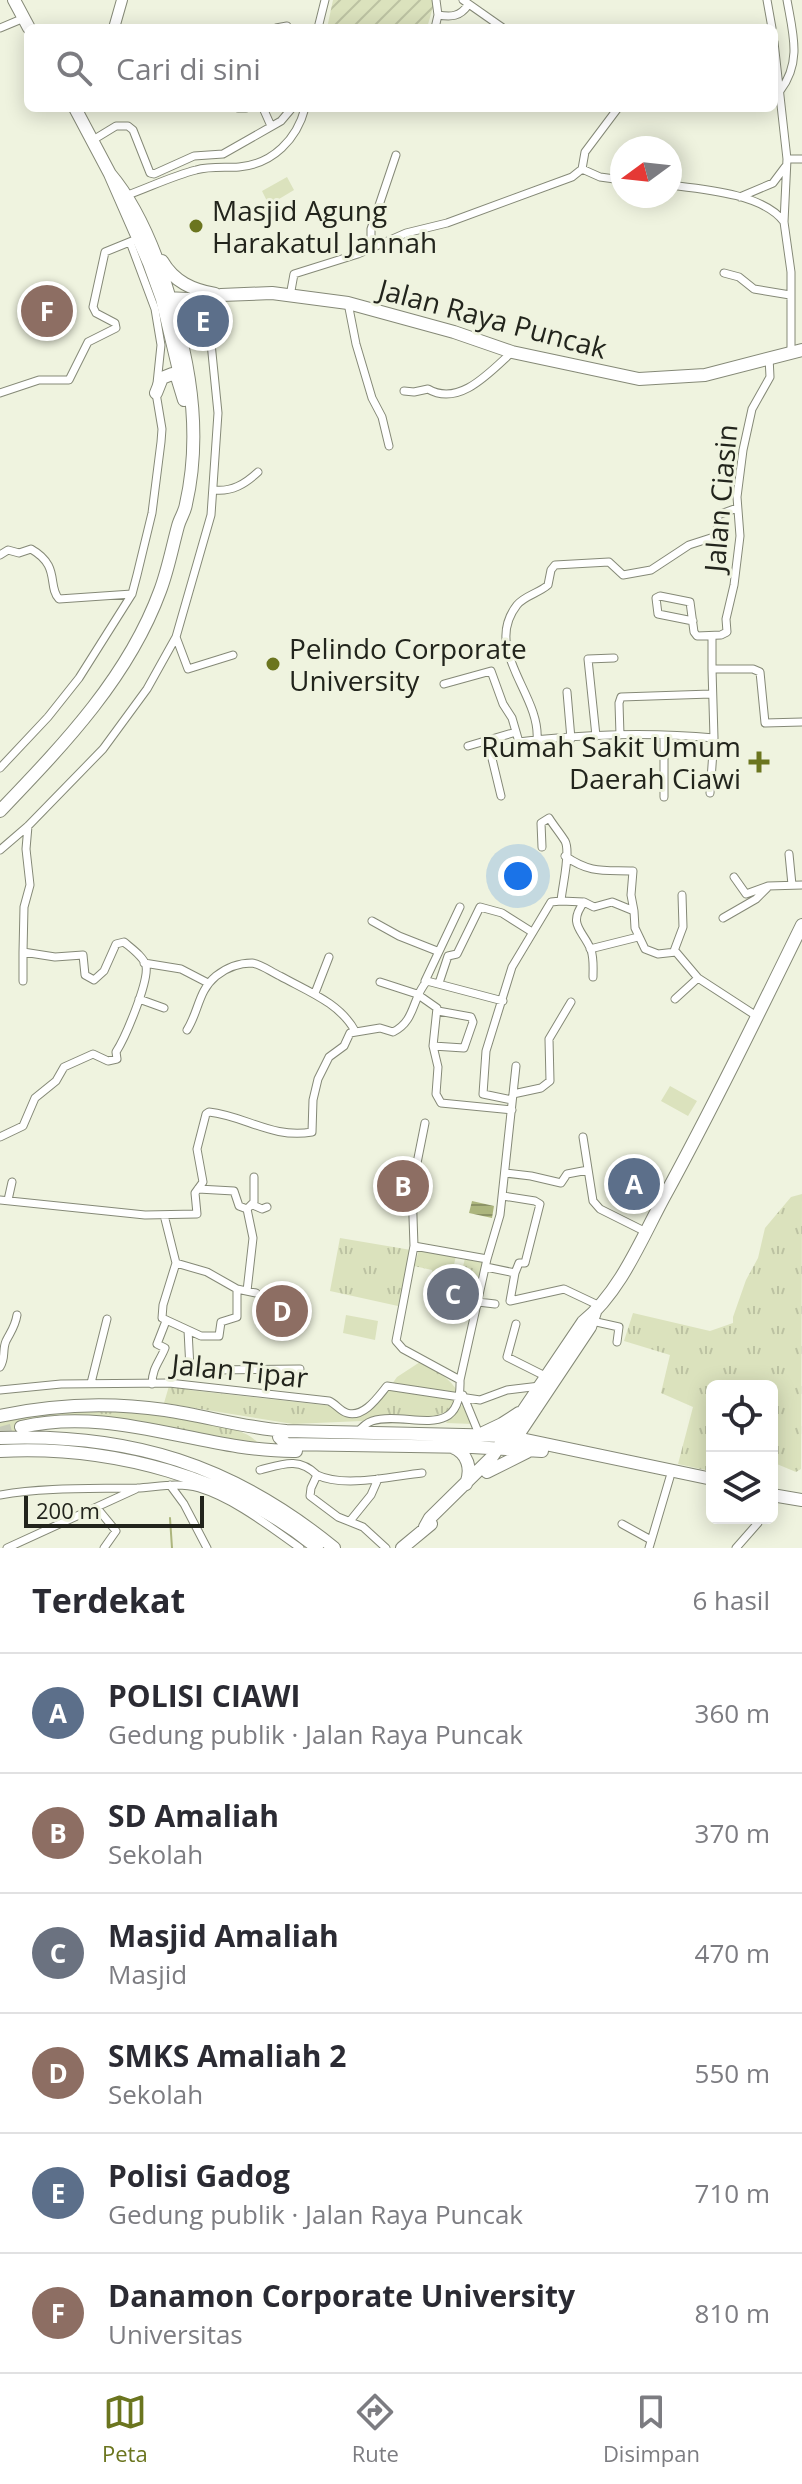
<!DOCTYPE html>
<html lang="id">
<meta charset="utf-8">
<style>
:root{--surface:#fff;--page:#f7f7f7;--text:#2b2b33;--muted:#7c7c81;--line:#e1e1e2;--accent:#6b751f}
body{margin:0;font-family:"Open Sans",sans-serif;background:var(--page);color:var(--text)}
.controls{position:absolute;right:24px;bottom:24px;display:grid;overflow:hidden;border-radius:12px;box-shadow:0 4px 20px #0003}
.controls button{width:72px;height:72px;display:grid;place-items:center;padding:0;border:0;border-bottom:2px solid var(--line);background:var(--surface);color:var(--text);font:40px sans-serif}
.compass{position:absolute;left:610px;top:136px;width:72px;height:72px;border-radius:50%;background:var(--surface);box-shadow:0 4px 20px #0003;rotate:255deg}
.scale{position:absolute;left:24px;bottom:20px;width:180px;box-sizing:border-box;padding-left:8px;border:4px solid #22241c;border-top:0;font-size:22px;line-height:28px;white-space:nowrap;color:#22241c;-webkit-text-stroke:6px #eff3df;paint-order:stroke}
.you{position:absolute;left:518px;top:876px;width:28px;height:28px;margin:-20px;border:6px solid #fff;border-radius:50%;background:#1a73e8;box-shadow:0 0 0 12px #1a73e833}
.badge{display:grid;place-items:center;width:52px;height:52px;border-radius:50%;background:var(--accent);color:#fff;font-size:26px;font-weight:700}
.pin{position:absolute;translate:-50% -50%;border:4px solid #fff;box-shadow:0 2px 8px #0006}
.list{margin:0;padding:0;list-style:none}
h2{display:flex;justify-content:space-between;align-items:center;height:104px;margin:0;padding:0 32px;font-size:34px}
h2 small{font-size:26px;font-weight:400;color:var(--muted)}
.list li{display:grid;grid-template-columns:52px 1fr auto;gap:24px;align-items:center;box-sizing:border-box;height:120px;padding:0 32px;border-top:2px solid var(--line)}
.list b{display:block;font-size:30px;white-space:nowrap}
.list p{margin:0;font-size:26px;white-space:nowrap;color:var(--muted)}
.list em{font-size:26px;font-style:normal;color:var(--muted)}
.icon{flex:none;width:44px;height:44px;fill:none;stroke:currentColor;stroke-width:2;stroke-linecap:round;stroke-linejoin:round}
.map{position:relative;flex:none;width:802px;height:1548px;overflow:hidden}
.search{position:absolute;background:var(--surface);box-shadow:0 4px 20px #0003;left:24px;right:24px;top:24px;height:88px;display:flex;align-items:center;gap:20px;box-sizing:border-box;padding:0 28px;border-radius:12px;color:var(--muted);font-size:30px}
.sheet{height:824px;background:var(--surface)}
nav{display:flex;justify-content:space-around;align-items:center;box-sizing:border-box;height:112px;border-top:2px solid var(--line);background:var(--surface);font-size:22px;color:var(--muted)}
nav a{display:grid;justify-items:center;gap:4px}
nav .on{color:var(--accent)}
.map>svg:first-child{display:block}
</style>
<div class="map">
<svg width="802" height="1548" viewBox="0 0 802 1548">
<defs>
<pattern id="grass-tufts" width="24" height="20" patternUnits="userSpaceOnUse" patternTransform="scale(2)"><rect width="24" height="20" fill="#dbe2bd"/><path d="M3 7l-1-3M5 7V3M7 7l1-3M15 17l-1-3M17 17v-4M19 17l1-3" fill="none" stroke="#bcc2a2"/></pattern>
<pattern id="garden-furrows" width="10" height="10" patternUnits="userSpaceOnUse" patternTransform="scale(2)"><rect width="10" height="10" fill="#dbe2bd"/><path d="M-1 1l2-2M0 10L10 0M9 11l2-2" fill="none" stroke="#bcc2a2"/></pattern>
<pattern id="water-rules" width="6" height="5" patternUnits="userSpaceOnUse" patternTransform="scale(2)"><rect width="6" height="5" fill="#acb57d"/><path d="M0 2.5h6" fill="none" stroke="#8c9366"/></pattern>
</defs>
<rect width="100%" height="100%" fill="#eff3df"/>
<!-- grass -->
<path fill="url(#grass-tufts)" d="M802 1194 801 1469 796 1472 772 1462V1386H712L710 1471 678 1464 693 1407 661 1393 670 1355 624 1341 633 1313 710 1331 733 1323V1317L746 1280 758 1258 765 1228 791 1197Z
M340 1238 411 1250 398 1306 330 1291Z
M419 1250 456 1256 452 1273H439L437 1279 433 1277 432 1270 414 1266Z
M465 1258 480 1260 483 1264 479 1280 468 1279V1275L462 1271Z
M420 1362C436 1371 450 1377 459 1394L392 1384 397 1377Z
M180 1385 189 1390 333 1406 342 1413 371 1407 390 1388 457 1398 452 1409 431 1418 293 1424 164 1403 169 1386Z
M463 1404 473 1424 446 1423 462 1405Z
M84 1408C119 1410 236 1417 257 1442L256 1445 88 1415 63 1416 23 1433 0 1434V1421Z"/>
<!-- park -->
<path fill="#dbe2bd" d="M287 177 294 190 269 205 262 191Z
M670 1086 697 1101 688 1116 661 1101Z
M346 1315 378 1321 375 1340 343 1333Z"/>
<!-- garden -->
<path fill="url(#garden-furrows)" d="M333 0H435L427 28H327Z"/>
<!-- water -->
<path fill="url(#water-rules)" d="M472 1201 494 1206 492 1218 469 1213Z"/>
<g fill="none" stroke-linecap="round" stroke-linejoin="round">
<!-- stream -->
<path stroke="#acb57d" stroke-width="2" d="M170 1518 172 1548"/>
<!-- highway-tunnel -->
<path stroke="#c6cab8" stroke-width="12" stroke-dasharray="12 6" stroke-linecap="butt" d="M0 1433 21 1427"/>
<defs>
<path id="street" d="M463 0 503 28
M767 0 772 28
M438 15C451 17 460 17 468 5
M0 28 24 18
M276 28 287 26
M318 28 325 0
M435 28 438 15 436 0
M774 42 787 159 784 222 791 272V352
M780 91C802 62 793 34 787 0
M238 108H246
M263 108 271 126
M93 140 116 126H128L133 130 150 173 154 174 194 156 223 154 281 121 292 108
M787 159H802
M582 169 600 177 622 180
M670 185C703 189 764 194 784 222
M125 196C148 188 172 176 196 170 210 166 225 168 239 167 273 164 297 139 305 108
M740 197 773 183 785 167
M371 249V229L396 155
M724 273 739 277 754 289 790 295
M290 296 294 274 358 254 406 233 447 223 572 177 582 169 585 152 618 108
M348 303 356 344 372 398 382 417 389 446
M404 391 414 392 428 389C459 407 489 373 512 352
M0 393 39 380H69L88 342 116 328 115 323 96 313 93 307 105 252 132 241
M214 490C232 492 245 484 258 472
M0 555 8 550 19 553 31 549C61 566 47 586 59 599L132 594
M693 621 658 614 656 598 660 596 690 602 694 632 697 636 721 635 727 632 726 619 734 585 740 536 737 497 743 450 752 409 770 377 769 357
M712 636V669H753L760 672 765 723 802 722
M176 637 188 669 233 655
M444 684 491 671 503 704 512 718 519 742C580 734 652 732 714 738L712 669
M567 692 571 739
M620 735 619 703 621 697 711 694
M664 735V797
M596 736 588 659 614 658
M537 740C541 694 482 650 517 605 524 596 539 593 548 585L551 570 555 565 609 562 623 575 651 570 689 545 717 536 718 515 737 508
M488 742 501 796
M468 746 516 732
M0 768 48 717 79 678 132 594 137 575 152 513 161 442 162 429 156 393 161 345 155 309 130 242
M710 793 714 738
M0 850 28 826 103 749 147 689 176 637 211 515 218 413 211 343 214 296
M789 854 792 885
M565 856C591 874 604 870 633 871L631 895 634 911
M734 877 746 894 768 886 802 885
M561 901 584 902 594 907 612 902 634 911 635 928 645 949 658 954 676 952 698 978 758 1017
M584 902C567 925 583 930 591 950 594 959 593 968 593 977
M723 918 756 899 767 888
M372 921 399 936 437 951
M590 949 638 937
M674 951 683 927 682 895
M23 952V981
M144 963 181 969 208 983
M425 981 460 907
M380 982 417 994 437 1008 433 1046 438 1067 436 1094 441 1103 512 1110
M439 983 448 956 457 954 480 907 502 913 532 932
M315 993 329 957
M139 999 164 1008
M675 999 698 978
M187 1030C199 1011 198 991 216 976 226 968 239 963 252 963 261 964 271 972 280 976 307 991 340 1003 355 1031
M433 1046 464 1048 473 1022 471 1017 438 1011
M513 1094 541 1088 550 1081 549 1039 571 1002
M512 1100 483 1094 486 1051 512 967 551 902 561 901C562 887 571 852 565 841 560 833 554 826 549 818L541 823 542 847
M425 1123 412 1188 414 1246 396 1341 403 1349 460 1380
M0 1137 23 1126 35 1098 56 1081 64 1067 93 1054 108 1061 117 1059 116 1052C125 1038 149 982 146 966 144 957 131 948 124 942L116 944 104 971 94 980 85 975 83 955 55 957 23 952 24 907 30 885 26 849 28 826
M583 1137 593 1201 600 1209 646 1232
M505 1173 531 1176 561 1183 567 1174 588 1170
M198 1189 234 1191 239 1206 247 1209 253 1238 247 1291
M503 1196 535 1201 540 1204 525 1263H519L515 1273
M0 1200 145 1215 197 1214 195 1193 203 1182 197 1149 206 1114 209 1112C246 1116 272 1139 312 1132L313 1100 318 1079 329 1057 344 1046 350 1033 380 1028 393 1032C416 1021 412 997 427 981L503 1001
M8 1200 12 1182
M253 1205 262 1209 267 1207
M247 1209 254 1202V1177
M164 1215 176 1263 163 1305 162 1318 188 1330 190 1369
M414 1246 487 1259
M176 1263 207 1272 237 1289 256 1293
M486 1267 515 1273 510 1301 564 1289 600 1306
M478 1302 495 1304
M592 1321 619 1327 617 1342
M516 1324 507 1357 547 1377
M188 1330 201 1336H219L221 1322 237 1317V1289
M178 1366 215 1370 300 1369
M0 1367C6 1358 2 1350 6 1341 11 1331 15 1327 17 1315
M91 1383 107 1319
M152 1384C152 1368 160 1361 165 1348L157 1344 166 1321
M0 1390 61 1384 169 1383 329 1401C336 1404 340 1411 347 1413 364 1418 378 1397 387 1386L480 1400 507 1390 540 1386
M463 1395 479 1434
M357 1433C361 1428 366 1423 372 1421 408 1410 462 1444 460 1380L487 1259 500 1215 516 1066
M260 1470C283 1464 299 1457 317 1475L311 1488 310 1496 338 1517 363 1527 386 1548
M317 1475C344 1488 393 1476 422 1473
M170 1485 184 1504 207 1548
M0 1495C46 1487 91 1489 137 1488 157 1487 178 1482 199 1488 235 1499 270 1527 300 1548
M97 1508 116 1531 104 1548
M350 1521 371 1495 378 1479
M622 1524 651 1540
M7 1548 136 1489
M649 1548 670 1477
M736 1548 758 1523 759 1518"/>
<path id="secondary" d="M114 28 122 0"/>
<path id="highway" d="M14 0 29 28
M75 108 110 174 149 263 162 299 181 379
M162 261C174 282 193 290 215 294
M165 298 210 300 221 295 272 293 348 303 454 332 512 352 639 379 705 375 802 350
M156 393 162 378 172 374 177 377 184 400
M0 811C63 745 128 678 160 591 168 570 172 548 178 526 180 518 185 512 186 504 200 443 192 376 175 317 162 268 143 213 110 174
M0 1416C55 1404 109 1402 165 1410 206 1416 245 1428 286 1431L507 1436 712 1479
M21 1427C116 1405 202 1452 296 1451
M286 1431 279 1437 286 1444 472 1447 542 1451
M483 1433 502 1424 519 1413
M0 1438C130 1433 233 1465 334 1548
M512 1444 590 1327 595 1312
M452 1447C468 1453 472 1469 466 1484
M0 1451C110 1445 232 1477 317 1548
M487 1472 527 1452
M772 1495 802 1500
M425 1527 430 1518 492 1457 583 1322C620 1292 641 1240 663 1199 712 1109 757 1017 802 925
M402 1548 431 1524"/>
</defs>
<!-- street casing -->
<use href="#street" stroke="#858977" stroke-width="9"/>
<!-- secondary casing -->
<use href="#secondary" stroke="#858977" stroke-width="12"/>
<!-- highway casing -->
<use href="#highway" stroke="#858977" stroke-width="14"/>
<!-- street -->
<use href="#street" stroke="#fff" stroke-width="7"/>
<!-- secondary -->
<use href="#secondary" stroke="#fff" stroke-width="10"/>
<!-- highway -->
<use href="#highway" stroke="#fff" stroke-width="12"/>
</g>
<!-- markers -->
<g fill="#6b751f" stroke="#eff3df" stroke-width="3">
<circle cx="196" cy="226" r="8"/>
<circle cx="273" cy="664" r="8"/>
<path d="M755 750h8v8h8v8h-8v8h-8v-8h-8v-8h8z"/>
</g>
<g text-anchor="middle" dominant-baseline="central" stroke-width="6" stroke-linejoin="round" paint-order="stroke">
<!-- poi labels -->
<g font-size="28" fill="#22241c" stroke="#eff3df" text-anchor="start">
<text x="212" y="210">Masjid Agung<tspan x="212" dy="32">Harakatul Jannah</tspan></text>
<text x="289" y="648">Pelindo Corporate<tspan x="289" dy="32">University</tspan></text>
<text x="741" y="746" text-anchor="end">Rumah Sakit Umum<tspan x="741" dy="32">Daerah Ciawi</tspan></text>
</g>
<!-- street labels -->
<g font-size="28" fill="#22241c" stroke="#eff3df">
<text transform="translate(493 318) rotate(15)">Jalan Raya Puncak</text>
<text transform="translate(720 498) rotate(-85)">Jalan Ciasin</text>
<text transform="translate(240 1370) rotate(6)">Jalan Tipar</text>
</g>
</g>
</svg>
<div class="controls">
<button><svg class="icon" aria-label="locate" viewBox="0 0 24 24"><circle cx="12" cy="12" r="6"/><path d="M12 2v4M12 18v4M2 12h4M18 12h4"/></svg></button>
<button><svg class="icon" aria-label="layers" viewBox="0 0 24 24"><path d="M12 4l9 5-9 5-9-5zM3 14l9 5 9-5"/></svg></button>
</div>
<svg class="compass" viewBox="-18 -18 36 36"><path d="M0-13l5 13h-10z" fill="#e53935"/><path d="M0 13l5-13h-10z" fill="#7c7c81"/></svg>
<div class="scale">200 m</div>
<div class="you"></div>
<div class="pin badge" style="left:634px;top:1184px;background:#5c6f8a">A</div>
<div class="pin badge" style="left:403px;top:1186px;background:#8d6e63">B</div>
<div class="pin badge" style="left:453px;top:1294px;background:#6b7280">C</div>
<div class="pin badge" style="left:282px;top:1311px;background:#8d6e63">D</div>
<div class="pin badge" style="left:203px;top:321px;background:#5c6f8a">E</div>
<div class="pin badge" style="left:47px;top:311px;background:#8d6e63">F</div>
<div class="search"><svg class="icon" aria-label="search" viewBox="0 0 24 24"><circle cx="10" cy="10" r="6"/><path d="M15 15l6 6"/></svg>Cari di sini</div>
</div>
<section class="sheet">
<h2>Terdekat<small>6 hasil</small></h2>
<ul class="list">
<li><span class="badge" style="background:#5c6f8a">A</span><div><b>POLISI CIAWI</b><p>Gedung publik · Jalan Raya Puncak</p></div><em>360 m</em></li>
<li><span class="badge" style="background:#8d6e63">B</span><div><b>SD Amaliah</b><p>Sekolah</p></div><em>370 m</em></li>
<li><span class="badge" style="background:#6b7280">C</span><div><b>Masjid Amaliah</b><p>Masjid</p></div><em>470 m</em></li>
<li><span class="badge" style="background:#8d6e63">D</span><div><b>SMKS Amaliah 2</b><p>Sekolah</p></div><em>550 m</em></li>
<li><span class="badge" style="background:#5c6f8a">E</span><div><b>Polisi Gadog</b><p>Gedung publik · Jalan Raya Puncak</p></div><em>710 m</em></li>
<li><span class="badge" style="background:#8d6e63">F</span><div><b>Danamon Corporate University</b><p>Universitas</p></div><em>810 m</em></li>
</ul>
</section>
<nav>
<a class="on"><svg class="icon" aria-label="map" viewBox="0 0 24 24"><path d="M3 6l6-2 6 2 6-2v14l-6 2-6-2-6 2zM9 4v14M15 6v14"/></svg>Peta</a>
<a><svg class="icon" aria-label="directions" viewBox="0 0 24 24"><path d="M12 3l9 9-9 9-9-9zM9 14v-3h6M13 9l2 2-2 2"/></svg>Rute</a>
<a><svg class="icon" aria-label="saved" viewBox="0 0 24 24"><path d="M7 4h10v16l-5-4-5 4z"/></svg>Disimpan</a>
</nav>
